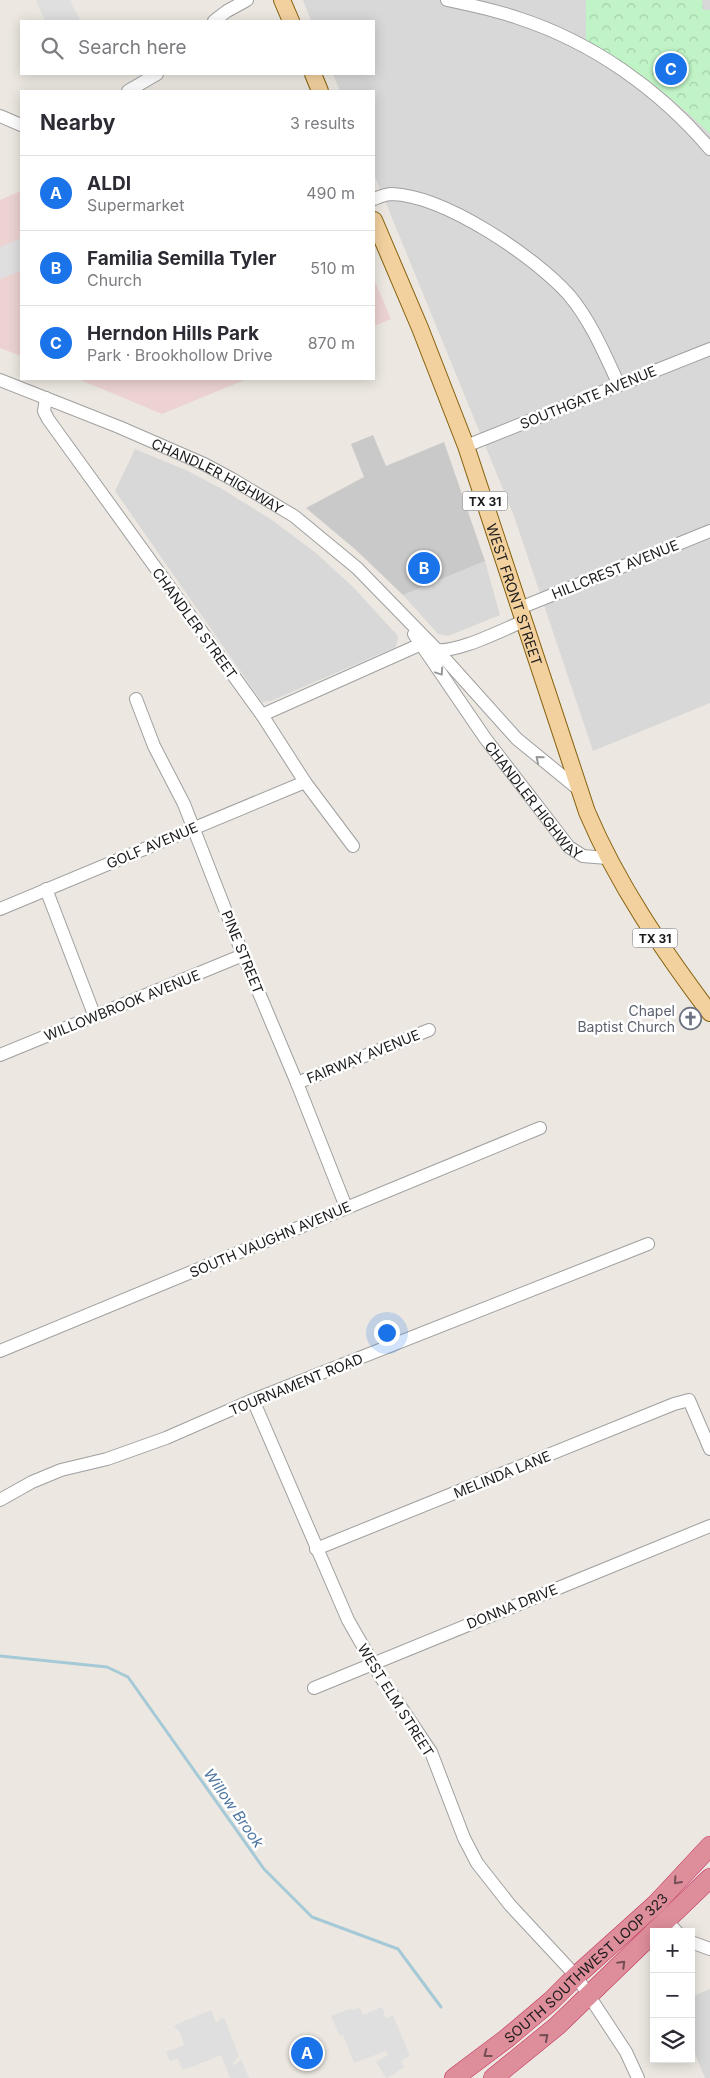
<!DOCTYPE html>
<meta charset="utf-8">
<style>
:root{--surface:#fff;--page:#f7f7f7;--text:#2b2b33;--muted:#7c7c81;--line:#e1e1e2;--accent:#1a73e8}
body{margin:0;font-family:Inter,sans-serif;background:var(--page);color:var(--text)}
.controls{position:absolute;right:15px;bottom:15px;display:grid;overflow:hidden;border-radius:0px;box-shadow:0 2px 12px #0003}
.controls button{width:45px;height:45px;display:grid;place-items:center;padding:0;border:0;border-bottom:1px solid var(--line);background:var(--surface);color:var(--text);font:25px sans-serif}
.you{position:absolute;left:386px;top:1332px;width:18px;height:18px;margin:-12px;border:4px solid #fff;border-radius:50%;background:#1a73e8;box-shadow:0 0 0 8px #1a73e833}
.badge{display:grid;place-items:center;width:32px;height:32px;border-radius:50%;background:var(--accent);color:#fff;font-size:16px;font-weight:700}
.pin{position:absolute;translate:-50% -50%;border:2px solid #fff;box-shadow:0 1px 5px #0006}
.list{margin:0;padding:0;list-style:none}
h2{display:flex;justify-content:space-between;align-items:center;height:65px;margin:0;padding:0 20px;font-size:21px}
h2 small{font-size:16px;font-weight:400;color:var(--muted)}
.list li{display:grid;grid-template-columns:32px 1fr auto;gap:15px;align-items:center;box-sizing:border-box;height:75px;padding:0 20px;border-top:1px solid var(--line)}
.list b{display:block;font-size:19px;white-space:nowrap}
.list p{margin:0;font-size:16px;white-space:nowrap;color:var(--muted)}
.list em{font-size:16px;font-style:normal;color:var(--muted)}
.icon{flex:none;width:28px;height:28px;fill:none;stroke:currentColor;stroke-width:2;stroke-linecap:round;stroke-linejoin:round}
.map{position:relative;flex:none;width:710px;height:2078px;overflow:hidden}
.search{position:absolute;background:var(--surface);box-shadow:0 2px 12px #0003;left:20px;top:20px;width:355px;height:55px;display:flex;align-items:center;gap:12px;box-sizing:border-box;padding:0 18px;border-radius:0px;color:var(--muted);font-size:19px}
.panel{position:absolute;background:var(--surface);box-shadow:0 2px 12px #0003;left:20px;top:90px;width:355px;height:290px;border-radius:0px}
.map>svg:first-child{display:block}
</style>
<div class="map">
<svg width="710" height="2078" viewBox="0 0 710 2078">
<defs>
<pattern id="park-crowns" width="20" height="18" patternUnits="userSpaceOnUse" patternTransform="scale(1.25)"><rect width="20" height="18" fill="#c0f4c6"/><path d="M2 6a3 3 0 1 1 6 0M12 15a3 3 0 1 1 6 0" fill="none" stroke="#a4d1aa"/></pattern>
</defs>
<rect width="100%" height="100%" fill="#ece8e1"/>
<!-- residential -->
<path fill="#d9d8d8" d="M303 0H710V703L593 751 514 516 374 174V91H340L333 74H374V21H311Z
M135 449 188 471 222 489 272 520 316 553 353 587 398 636 396 647 271 701 262 702 115 491Z
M485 561 500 615 448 636 438 634 403 595Z
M710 1989V2078H705L691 2044V1997Z"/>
<!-- commercial -->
<path fill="#ecd3d1" d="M21 191V356L0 348V200Z
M374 279 391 319 374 326Z
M78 379H247L162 414Z"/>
<!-- religious -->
<path fill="#c9c9c9" d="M373 435 386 466 444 442 485 561 403 595 356 550 306 508 364 477 351 444Z"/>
<!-- park -->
<path fill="url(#park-crowns)" d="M586 0H702L703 10H710V134C673 98 633 65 586 42Z"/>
<!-- parking -->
<path fill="#dfdfdf" d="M36 0H70L80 21H45Z
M21 238V271L0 279V247Z
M382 2007 386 2019 393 2015 410 2056 401 2061 404 2067 388 2078H386L376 2062 388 2055 386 2051 354 2063 343 2035 340 2036 331 2016 352 2008 353 2010 360 2008 363 2015Z
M211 2010 216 2023 222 2017 225 2020 239 2056 233 2063 234 2066 241 2059 249 2078H230L221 2055 192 2067 182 2069 178 2058 170 2061 166 2052 184 2045 180 2032 174 2027 177 2024Z"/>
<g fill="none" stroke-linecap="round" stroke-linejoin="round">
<!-- stream -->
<path stroke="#a5c9d6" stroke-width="3" d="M0 1656 107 1667 128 1677 264 1869 312 1917 398 1949 441 2007"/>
<defs>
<g id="minor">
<path d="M447 0C471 5 495 10 518 18 592 42 659 89 710 149"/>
<path d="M214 21 227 11 247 0"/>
<path d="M128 91 157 74"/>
<path d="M0 116 21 125"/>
<path d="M374 199C379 197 386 194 392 194 445 196 534 256 569 295 591 321 605 355 619 385"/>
<path id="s1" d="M0 380 119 427 204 464 232 479 294 516 357 568 438 651 517 739 577 788"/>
<path d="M46 398 44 411 48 419 262 715 305 782 353 846"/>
<path d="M466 446 710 349"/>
<path d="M520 608 710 531"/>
<path id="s2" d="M414 634 485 738 569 847 583 856 607 858"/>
<path d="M433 649C452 656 504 629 524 621"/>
<path d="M136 699 154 746 184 804 243 955 297 1083 346 1207"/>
<path d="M262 715 428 641"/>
<path d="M46 889 95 1017"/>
<path d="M0 909 305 782"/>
<path d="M0 1055 243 955"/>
<path d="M297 1083 429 1030"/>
<path d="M0 1351 540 1128"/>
<path d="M253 1400 348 1620 380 1676 431 1752 464 1838 477 1863 510 1905 576 1976 626 2052 638 2078"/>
<path d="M0 1500 32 1482 61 1470 107 1459 166 1438 253 1400 648 1244"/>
<path d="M316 1549 674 1404 689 1400 710 1449"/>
<path d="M314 1688 710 1526"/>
<path d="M666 1920 677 1932"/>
<path d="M691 1942 710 1949"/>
</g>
<g id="major">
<path d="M282 0 291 21"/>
<path d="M313 74 320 91"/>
<path id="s3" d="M374 220 420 328 466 446 587 812C618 885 662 949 710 1013"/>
</g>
<g id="highway">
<path d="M654 1932 710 1878"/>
<path id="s4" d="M454 2078 506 2039 551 2001 576 1976 656 1904 710 1846"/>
<path d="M493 2078 557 2026 654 1932"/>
</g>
</defs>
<!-- minor casing -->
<use href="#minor" stroke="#9f9f9f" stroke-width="14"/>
<!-- major casing -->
<use href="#major" stroke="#85610c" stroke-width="18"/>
<!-- highway casing -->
<use href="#highway" stroke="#c63260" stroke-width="20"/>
<!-- minor -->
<use href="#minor" stroke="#fff" stroke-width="12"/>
<!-- major -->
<use href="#major" stroke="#f3d19f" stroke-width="16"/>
<!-- highway -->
<use href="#highway" stroke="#de8e9b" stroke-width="19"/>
</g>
<!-- one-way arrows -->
<defs><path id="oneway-chevron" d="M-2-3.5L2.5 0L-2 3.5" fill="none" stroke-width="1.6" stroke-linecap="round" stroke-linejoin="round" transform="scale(1.25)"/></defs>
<g stroke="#989898">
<use href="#oneway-chevron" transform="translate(440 672) rotate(56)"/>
<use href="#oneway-chevron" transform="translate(539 759) rotate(-140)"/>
</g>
<g stroke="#734f55">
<use href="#oneway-chevron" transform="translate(677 1881) rotate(132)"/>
<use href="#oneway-chevron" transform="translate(622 1964) rotate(-45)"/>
<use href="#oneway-chevron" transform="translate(545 2037) rotate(-40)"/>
<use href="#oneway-chevron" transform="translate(487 2054) rotate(143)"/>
</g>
<!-- icons -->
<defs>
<symbol id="church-ring" viewBox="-11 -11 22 22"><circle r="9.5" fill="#fff" stroke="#6b7280" stroke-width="1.5"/><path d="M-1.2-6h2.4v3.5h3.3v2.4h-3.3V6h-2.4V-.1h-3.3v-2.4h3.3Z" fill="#6b7280"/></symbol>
</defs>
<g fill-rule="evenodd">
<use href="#church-ring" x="678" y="1006" width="25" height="25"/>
</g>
<g text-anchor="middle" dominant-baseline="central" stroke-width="5" stroke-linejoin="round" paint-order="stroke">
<!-- shield labels -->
<g fill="#fff" stroke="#5f5f5f" stroke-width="1">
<rect x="462.5" y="491.5" width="45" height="19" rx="4"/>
<rect x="632.5" y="928.5" width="45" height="19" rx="4"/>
</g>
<g font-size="12" font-weight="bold" fill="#1b1b1b">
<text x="485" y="501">TX 31</text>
<text x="655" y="938">TX 31</text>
</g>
<!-- street labels -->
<g font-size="14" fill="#1b1b1b" stroke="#fff">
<text transform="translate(588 397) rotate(-22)">SOUTHGATE AVENUE</text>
<text stroke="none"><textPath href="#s1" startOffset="238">CHANDLER HIGHWAY</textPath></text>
<text transform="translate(615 569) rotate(-22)">HILLCREST AVENUE</text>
<text stroke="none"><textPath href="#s3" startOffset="400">WEST FRONT STREET</textPath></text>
<text transform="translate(195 623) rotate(54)">CHANDLER STREET</text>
<text stroke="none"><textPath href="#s2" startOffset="205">CHANDLER HIGHWAY</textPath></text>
<text transform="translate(152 845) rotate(-23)">GOLF AVENUE</text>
<text transform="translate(243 952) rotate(68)">PINE STREET</text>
<text transform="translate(122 1005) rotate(-22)">WILLOWBROOK AVENUE</text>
<text transform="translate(363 1056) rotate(-22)">FAIRWAY AVENUE</text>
<text transform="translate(270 1239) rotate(-23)">SOUTH VAUGHN AVENUE</text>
<text transform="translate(296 1384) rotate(-22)">TOURNAMENT ROAD</text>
<text transform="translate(502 1474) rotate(-22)">MELINDA LANE</text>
<text transform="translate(512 1606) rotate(-22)">DONNA DRIVE</text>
<text transform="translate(396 1700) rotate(58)">WEST ELM STREET</text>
<text stroke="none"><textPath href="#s4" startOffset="172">SOUTH SOUTHWEST LOOP 323</textPath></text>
</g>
<!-- worship labels -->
<g font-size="14" fill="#5b616d" stroke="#fff" text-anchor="end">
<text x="675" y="1010">Chapel<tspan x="675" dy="16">Baptist Church</tspan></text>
</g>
<!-- water labels -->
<g font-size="15" font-style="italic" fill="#5077a1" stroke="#fff">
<text transform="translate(234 1808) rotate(55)">Willow Brook</text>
</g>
</g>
</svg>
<div class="controls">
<button>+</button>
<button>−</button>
<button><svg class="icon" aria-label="layers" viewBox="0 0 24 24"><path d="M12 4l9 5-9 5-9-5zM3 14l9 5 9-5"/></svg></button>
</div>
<div class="you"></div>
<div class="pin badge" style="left:307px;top:2053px">A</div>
<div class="pin badge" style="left:424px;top:568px">B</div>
<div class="pin badge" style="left:671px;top:69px">C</div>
<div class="search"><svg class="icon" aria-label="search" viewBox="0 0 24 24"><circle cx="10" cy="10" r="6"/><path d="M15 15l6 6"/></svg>Search here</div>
<section class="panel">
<h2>Nearby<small>3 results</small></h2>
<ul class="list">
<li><span class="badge">A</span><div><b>ALDI</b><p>Supermarket</p></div><em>490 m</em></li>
<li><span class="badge">B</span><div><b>Familia Semilla Tyler</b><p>Church</p></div><em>510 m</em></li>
<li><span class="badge">C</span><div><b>Herndon Hills Park</b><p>Park · Brookhollow Drive</p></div><em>870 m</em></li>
</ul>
</section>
</div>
